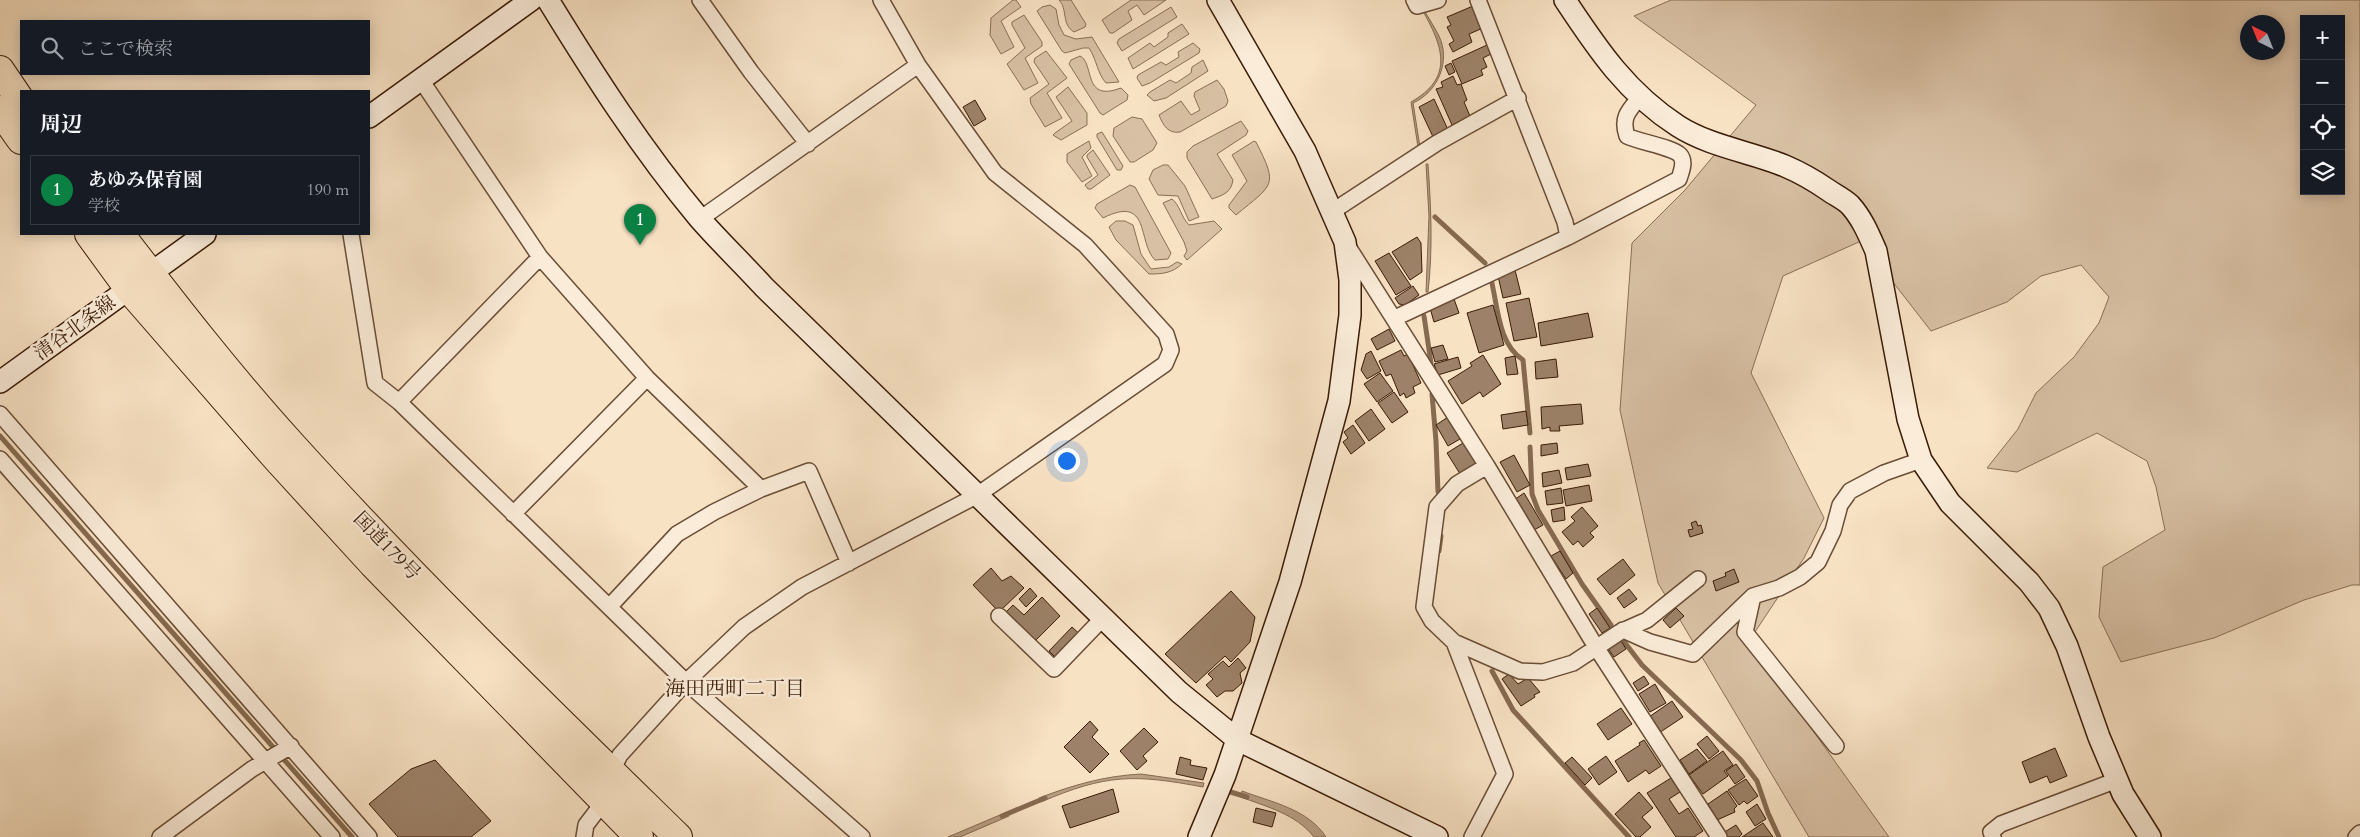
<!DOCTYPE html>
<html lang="ja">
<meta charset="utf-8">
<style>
:root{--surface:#171b24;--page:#242831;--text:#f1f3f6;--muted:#9ea1a6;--line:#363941;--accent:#0b8043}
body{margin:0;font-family:Cardo,"Noto Serif JP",serif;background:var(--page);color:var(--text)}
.controls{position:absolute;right:15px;top:15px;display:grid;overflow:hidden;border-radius:0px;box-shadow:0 2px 12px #0003}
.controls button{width:45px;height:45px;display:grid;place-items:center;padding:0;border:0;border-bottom:1px solid var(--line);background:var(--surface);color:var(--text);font:25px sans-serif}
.compass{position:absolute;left:2240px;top:15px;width:45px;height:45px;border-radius:50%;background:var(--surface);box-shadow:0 2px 12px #0003;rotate:317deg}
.you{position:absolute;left:1066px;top:460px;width:18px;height:18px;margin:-12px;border:4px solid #fff;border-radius:50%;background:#1a73e8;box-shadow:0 0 0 8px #1a73e833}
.badge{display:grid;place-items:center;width:32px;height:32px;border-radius:50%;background:var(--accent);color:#fff;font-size:16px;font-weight:700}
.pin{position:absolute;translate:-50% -41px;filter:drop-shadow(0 1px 2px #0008)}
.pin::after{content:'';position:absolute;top:26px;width:18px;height:15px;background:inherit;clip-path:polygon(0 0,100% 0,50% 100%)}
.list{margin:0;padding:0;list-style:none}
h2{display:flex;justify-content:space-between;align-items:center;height:65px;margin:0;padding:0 20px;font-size:21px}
h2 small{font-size:16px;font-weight:400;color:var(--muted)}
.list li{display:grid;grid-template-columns:32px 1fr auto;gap:15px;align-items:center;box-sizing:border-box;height:70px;margin:0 10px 10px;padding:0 10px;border:1px solid var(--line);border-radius:0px}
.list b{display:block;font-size:19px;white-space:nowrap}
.list p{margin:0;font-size:16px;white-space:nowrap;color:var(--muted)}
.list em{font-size:16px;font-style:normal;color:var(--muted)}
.icon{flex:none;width:28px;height:28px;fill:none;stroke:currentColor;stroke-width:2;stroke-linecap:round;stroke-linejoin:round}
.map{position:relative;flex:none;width:2360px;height:837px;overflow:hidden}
.search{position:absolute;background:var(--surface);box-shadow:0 2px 12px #0003;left:20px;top:20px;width:350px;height:55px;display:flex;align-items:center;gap:12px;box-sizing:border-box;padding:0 18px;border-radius:0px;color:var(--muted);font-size:19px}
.panel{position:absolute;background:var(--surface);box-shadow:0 2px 12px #0003;left:20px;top:90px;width:350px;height:145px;border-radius:0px}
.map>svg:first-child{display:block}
</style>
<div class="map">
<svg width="2360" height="837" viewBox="0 0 2360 837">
<rect width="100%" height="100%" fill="#f8e2c4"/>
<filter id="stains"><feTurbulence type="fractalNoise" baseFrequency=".004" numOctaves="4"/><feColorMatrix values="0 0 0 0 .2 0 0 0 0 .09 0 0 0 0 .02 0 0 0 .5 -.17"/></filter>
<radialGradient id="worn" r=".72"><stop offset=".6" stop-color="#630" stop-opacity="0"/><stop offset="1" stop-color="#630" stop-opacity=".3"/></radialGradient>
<!-- green -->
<path fill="#d8c0a4" stroke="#8a6e55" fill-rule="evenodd" d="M1013 0H1016L1021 7 1001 21 1014 47 1001 54 990 35 991 18Z
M1059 0H1071L1086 24 1085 27 1074 32C1061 24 1068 9 1059 0Z
M1131 0H1166L1144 15 1137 5 1128 11 1132 20 1113 33H1110L1102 20Z
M1671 0H2360V585H2352L2304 600 2214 638 2121 662 2099 617 2103 567 2165 530 2156 487 2147 461 2097 433 2017 472 1987 468 2018 429 2036 393 2074 357 2099 323 2109 297 2081 265 2041 276 2007 302 1931 331 1861 241 1783 276 1751 373 1824 518 1804 558 1755 632 1801 714 1889 837H1809L1658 583 1620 410 1632 243 1685 190 1756 105 1634 16ZM2304 19H2341V191H2304ZM2248 22H2278V52H2248Z
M1050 5 1056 9 1059 25 1064 35 1076 39 1092 37 1119 82 1106 83C1097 73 1097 60 1089 48H1083L1065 53 1062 51 1037 11 1042 7Z
M1171 7 1177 17 1122 51 1117 43 1119 39Z
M1024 15 1042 42V46L1025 58 1038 83 1024 90 1007 64 1025 48 1012 25V22Z
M1182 24 1189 34 1133 69 1128 58 1150 43 1154 47 1168 37V33Z
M1193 43 1200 49 1199 53 1150 83 1142 86 1137 78 1138 75 1161 62 1166 65 1179 57 1178 52Z
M1046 51 1067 78 1047 93 1062 118 1045 127 1031 104 1030 98 1049 84 1034 62 1035 58Z
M1080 56C1095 63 1082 103 1121 88L1128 95 1127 100 1103 115 1100 113 1069 64 1071 60Z
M1203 60 1208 71 1166 98 1154 101 1147 95 1150 92 1170 80 1176 83 1191 73 1192 67Z
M1217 80 1224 89 1228 101 1226 106 1180 132C1168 134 1163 125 1159 115L1181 101 1191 115 1200 110 1194 96 1195 92Z
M1068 87 1087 113V125L1061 140 1053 135 1055 133 1072 121 1056 97Z
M1132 117 1142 119 1157 143 1153 150 1134 162H1130L1113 136 1114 128Z
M1241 121 1248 131 1246 135 1217 154 1233 180C1231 193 1223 195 1212 199L1187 158V152L1193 146Z
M1102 132 1123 166 1121 170H1117L1097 137V134Z
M1089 141 1091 148 1082 157 1092 176 1082 182 1067 162V154Z
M1254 141 1256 142C1279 187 1273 184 1236 215L1229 208V205L1247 181 1232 155Z
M1093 150 1110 175 1091 189H1088L1085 185 1098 175 1087 157V155Z
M1163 165H1168L1185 186 1199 217 1189 221 1178 196 1158 195 1149 179 1153 170Z
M1130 185 1135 187 1171 253 1168 259 1155 260C1137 242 1151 194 1103 218L1095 208 1097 204Z
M1172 199C1180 205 1181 217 1189 225L1214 221 1222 229 1187 260 1184 256 1187 251 1184 242 1163 203Z
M1116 221H1125L1133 225 1141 254 1151 269 1169 267 1177 262 1182 264C1172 273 1163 274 1149 274L1116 240 1109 227Z"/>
<!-- water -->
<path fill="#b89e83" stroke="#866a51" d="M1425 12C1430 20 1435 28 1439 36 1451 61 1438 92 1413 103L1420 147H1418L1411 102C1453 78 1444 49 1424 13Z
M1426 164H1428C1431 207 1433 249 1428 292H1426L1429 216Z
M1141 774 1204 783 1203 787C1134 774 1106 774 1041 802L1039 798C1073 785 1104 776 1141 774Z
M1242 791C1271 802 1308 809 1326 837H1314C1296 814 1267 807 1241 797Z
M1007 812 1009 816 960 837H948Z"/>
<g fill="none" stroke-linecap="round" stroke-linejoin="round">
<!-- stream -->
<path stroke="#866a51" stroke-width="5" d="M1435 217 1485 263
M1491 279C1498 307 1498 344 1523 360L1530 433
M1424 316 1431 363
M1432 394 1436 441 1438 492
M0 436 352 837
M1530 447 1532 494 1538 510 1582 584 1611 625
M1439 551 1441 536
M1622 639 1642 665 1741 760 1757 781 1768 813 1779 837
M1492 671 1513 710 1629 837
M1224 790 1247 797
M1002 816 1045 798"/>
</g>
<!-- building -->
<path fill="#9d8269" stroke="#3b1b06" d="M1473 6 1483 28 1469 34 1472 42 1453 52 1449 44 1454 41 1447 27 1451 25 1447 17Z
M1487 45 1491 54 1483 58 1487 67 1481 70 1483 75 1462 84 1452 61Z
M1451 63 1455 72 1449 75 1445 66Z
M1453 76 1457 85 1461 84 1467 100 1464 102 1470 116 1452 125 1436 89 1443 87 1441 82Z
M1434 99 1449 132 1434 139 1419 107Z
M975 100 986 119 974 126 963 107Z
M1417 237 1421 243 1422 272 1410 280 1392 252Z
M1389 253 1411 286 1396 295 1375 261Z
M1515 270 1521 294 1503 298 1498 276Z
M1413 286 1419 295 1405 305 1399 304 1395 298Z
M1529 298 1537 337 1514 341 1506 303Z
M1454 299 1459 313 1434 322 1430 308Z
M1493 305 1504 345 1479 353 1467 313Z
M1588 313 1593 337 1541 346 1538 323Z
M1389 329 1395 341 1377 350 1371 339Z
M1443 345 1448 359 1435 362 1431 348Z
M1401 350 1404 356 1408 354 1421 383 1413 387 1415 393 1406 398 1404 393 1400 396 1391 374 1386 376 1379 361Z
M1371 351 1381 371 1367 379 1361 370 1366 354Z
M1483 355 1501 384 1483 397 1480 392 1462 404 1448 381 1472 366 1470 363Z
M1515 356 1518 374 1507 375 1505 358Z
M1458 357 1461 368 1438 375 1434 364Z
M1556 359 1558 377 1536 379 1535 362Z
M1380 373 1393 391 1377 402 1364 384Z
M1394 392 1408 412 1392 423 1378 403Z
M1581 404 1583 424 1559 426 1560 431H1550V427L1542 429 1541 407Z
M1371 409 1385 429 1369 441 1355 421Z
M1526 411 1528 425 1503 429 1501 415Z
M1448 417 1460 439 1448 446 1436 425Z
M1353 425 1365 443 1351 454 1343 442 1348 438 1344 432Z
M1463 443 1478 466 1462 477 1447 453Z
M1557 443 1558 453 1541 456V445Z
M1514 455 1530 485 1517 492 1500 462Z
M1588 464 1591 476 1567 480 1565 468Z
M1559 470 1562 483 1543 487 1542 473Z
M1589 485 1592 501 1566 506 1563 490Z
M1561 488 1563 503 1547 505 1545 491Z
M1524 493 1543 525 1534 530 1514 500Z
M1564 507 1565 520 1553 522 1551 510Z
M1582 507 1598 526 1590 533 1594 537 1583 547 1578 541 1573 545 1562 532 1575 521 1571 517Z
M1696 521 1698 526 1701 525 1703 533 1690 537 1688 530 1693 529 1691 523Z
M1560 551 1573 573 1566 579 1551 556Z
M1623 559 1635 575 1610 595 1597 579Z
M991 568 1002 581 1011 576 1024 588 999 612 973 585Z
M1734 569 1739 582 1716 591 1713 581 1726 576 1725 573Z
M1030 588 1037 596 1026 607 1019 599Z
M1629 589 1637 599 1624 608 1617 598Z
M1231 591 1255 617 1250 642 1231 662 1225 656 1196 683 1165 654Z
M1042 597 1060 616 1033 643 1004 614 1013 605 1024 615Z
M1597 608 1610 628 1602 633 1589 614Z
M1676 608 1684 616 1670 628 1663 620Z
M1072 627 1085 639 1060 662 1049 651Z
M1620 639 1626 649 1614 657 1607 647Z
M1238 658 1246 668 1240 673 1242 683 1233 691H1225L1217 697 1206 685 1213 679 1208 674 1223 661 1229 667Z
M1509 674 1518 684 1528 678 1540 692 1534 695 1535 697 1521 706 1502 679Z
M1644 676 1649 684 1638 691 1633 683Z
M1655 684 1666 703 1650 712 1639 694Z
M1672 701 1683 717 1659 733 1649 717Z
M1621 708 1632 724 1608 740 1597 724Z
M1090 721 1098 730 1092 737 1109 754 1090 773 1064 747Z
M1144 728 1158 742 1143 756 1147 761 1137 770 1120 751Z
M1707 736 1719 751 1709 759 1697 744Z
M1644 740 1661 766 1649 774 1646 770 1628 782 1615 761 1640 745 1639 743Z
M2055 748 2067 776 2050 783 2047 776 2030 783 2022 762Z
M1697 749 1707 761 1689 774 1680 760Z
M1723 751 1733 765 1724 771 1728 776 1703 794 1689 775Z
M1606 756 1617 772 1599 785 1588 769Z
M1180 757 1191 760 1190 765 1207 768 1203 780 1176 774Z
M1572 757 1592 778 1585 785 1565 763Z
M435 760 491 821 471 837H398L369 804 411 769Z
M1736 764 1745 777 1735 784 1726 771Z
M1671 778 1680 792 1669 799 1679 814 1688 808 1703 831 1694 837H1676L1647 793Z
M1746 779 1758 796 1747 804 1744 801 1739 805 1728 790Z
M1113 789 1119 812 1070 828 1062 806Z
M1727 791 1737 806 1734 809 1735 812 1717 820 1708 804Z
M1639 792 1653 808 1642 817 1651 827 1640 837H1636L1615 814Z
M1757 804 1766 819 1755 826 1746 812Z
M1256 808 1276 813 1272 827 1253 822Z
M1763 823 1773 837H1742Z
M1736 825 1742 834 1739 837H1726L1723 833Z"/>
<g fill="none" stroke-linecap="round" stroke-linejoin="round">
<defs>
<path id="street" d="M700 0 751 72 808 144
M1414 0 1417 6 1438 0
M421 80 540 257 647 378 761 489 809 471 849 563
M1333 211 1437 143 1518 98
M700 219 918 65
M351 234 375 383 399 402 686 682 862 837
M1568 237 1679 179C1681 172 1686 162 1680 155 1672 147 1639 142 1627 136 1621 118 1628 111 1640 97
M1347 245 1487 466 1596 647 1719 837
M1395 318 1568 237 1565 222 1478 0
M399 402 540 257
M0 414 369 837
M0 459 332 837
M1487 466 1457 484 1437 507 1424 607 1432 621 1454 642 1520 671 1543 672 1573 663 1620 632 1647 620 1698 579
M513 514 647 378
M1753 596 1745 632 1836 746
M610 606 677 534 714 512 761 489
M999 616 1054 669 1103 618
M1623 630 1650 642 1693 654 1753 596 1779 588 1800 577 1818 562 1833 531 1840 505 1850 491 1884 473 1921 460
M1454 642 1505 774 1472 837
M160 837 252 769 291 746
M584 837 586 825 605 800 611 772 620 755 686 682 744 627 802 587 976 496 1165 364 1171 350 1166 334 1085 245 995 173 918 65 881 0
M1993 837 1991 832 2001 824 2117 780
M2356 837 2360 833"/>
<path id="secondary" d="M548 0C594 75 642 150 699 218 720 242 743 264 764 287L1179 692 1238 740 1437 837
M1565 0C1598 50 1627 93 1678 126 1709 146 1751 152 1785 166 1799 172 1815 181 1828 190 1835 195 1844 199 1850 205 1862 218 1869 235 1876 251L1908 419 1921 460 1950 503 2029 582 2049 608 2067 646 2099 737 2123 794 2150 837
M369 117 531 0
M0 382 205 234
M1199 837 1225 775 1290 582 1339 401 1350 315V280L1345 242 1305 151 1218 0"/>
<path id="highway" d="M0 70 21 101
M0 110 21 140
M89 234 129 289 277 459 373 564 639 837
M120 234C175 306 231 378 292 445 415 581 547 709 678 837"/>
</defs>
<!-- street casing -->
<use href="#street" stroke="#6a4d36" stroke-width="18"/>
<!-- secondary casing -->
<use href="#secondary" stroke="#3b1b06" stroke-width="24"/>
<!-- highway casing -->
<use href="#highway" stroke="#3b1b06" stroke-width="30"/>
<!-- street -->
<use href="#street" stroke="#faecd9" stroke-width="15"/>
<!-- secondary -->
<use href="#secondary" stroke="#faecd9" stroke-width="21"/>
<!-- highway -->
<use href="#highway" stroke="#f8e2c4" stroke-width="28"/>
</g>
<g text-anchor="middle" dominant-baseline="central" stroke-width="5" stroke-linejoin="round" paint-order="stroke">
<!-- street labels -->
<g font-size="19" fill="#3b1b06" stroke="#faecd9">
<text transform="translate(75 328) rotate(-36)">清谷北条線</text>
<text transform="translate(387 546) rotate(46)">国道179号</text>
</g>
<!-- neighbourhood labels -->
<g font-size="20" fill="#3b1b06" stroke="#faecd9">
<text x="735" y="688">海田西町二丁目</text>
</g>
</g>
<rect width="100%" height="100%" filter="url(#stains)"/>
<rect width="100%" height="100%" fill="url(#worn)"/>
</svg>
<div class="controls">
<button>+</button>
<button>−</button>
<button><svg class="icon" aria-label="locate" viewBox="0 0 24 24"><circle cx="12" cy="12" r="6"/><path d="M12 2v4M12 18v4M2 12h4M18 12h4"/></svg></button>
<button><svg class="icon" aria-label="layers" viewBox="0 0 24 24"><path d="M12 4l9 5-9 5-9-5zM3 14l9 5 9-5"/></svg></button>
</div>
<svg class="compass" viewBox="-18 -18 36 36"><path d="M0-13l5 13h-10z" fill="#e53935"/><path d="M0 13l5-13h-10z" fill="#9ea1a6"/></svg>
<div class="you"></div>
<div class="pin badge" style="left:640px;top:245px">1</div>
<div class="search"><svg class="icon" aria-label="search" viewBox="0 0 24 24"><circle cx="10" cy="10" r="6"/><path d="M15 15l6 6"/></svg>ここで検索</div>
<section class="panel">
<h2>周辺<small></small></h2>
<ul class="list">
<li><span class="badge">1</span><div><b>あゆみ保育園</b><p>学校</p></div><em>190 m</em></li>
</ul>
</section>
</div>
